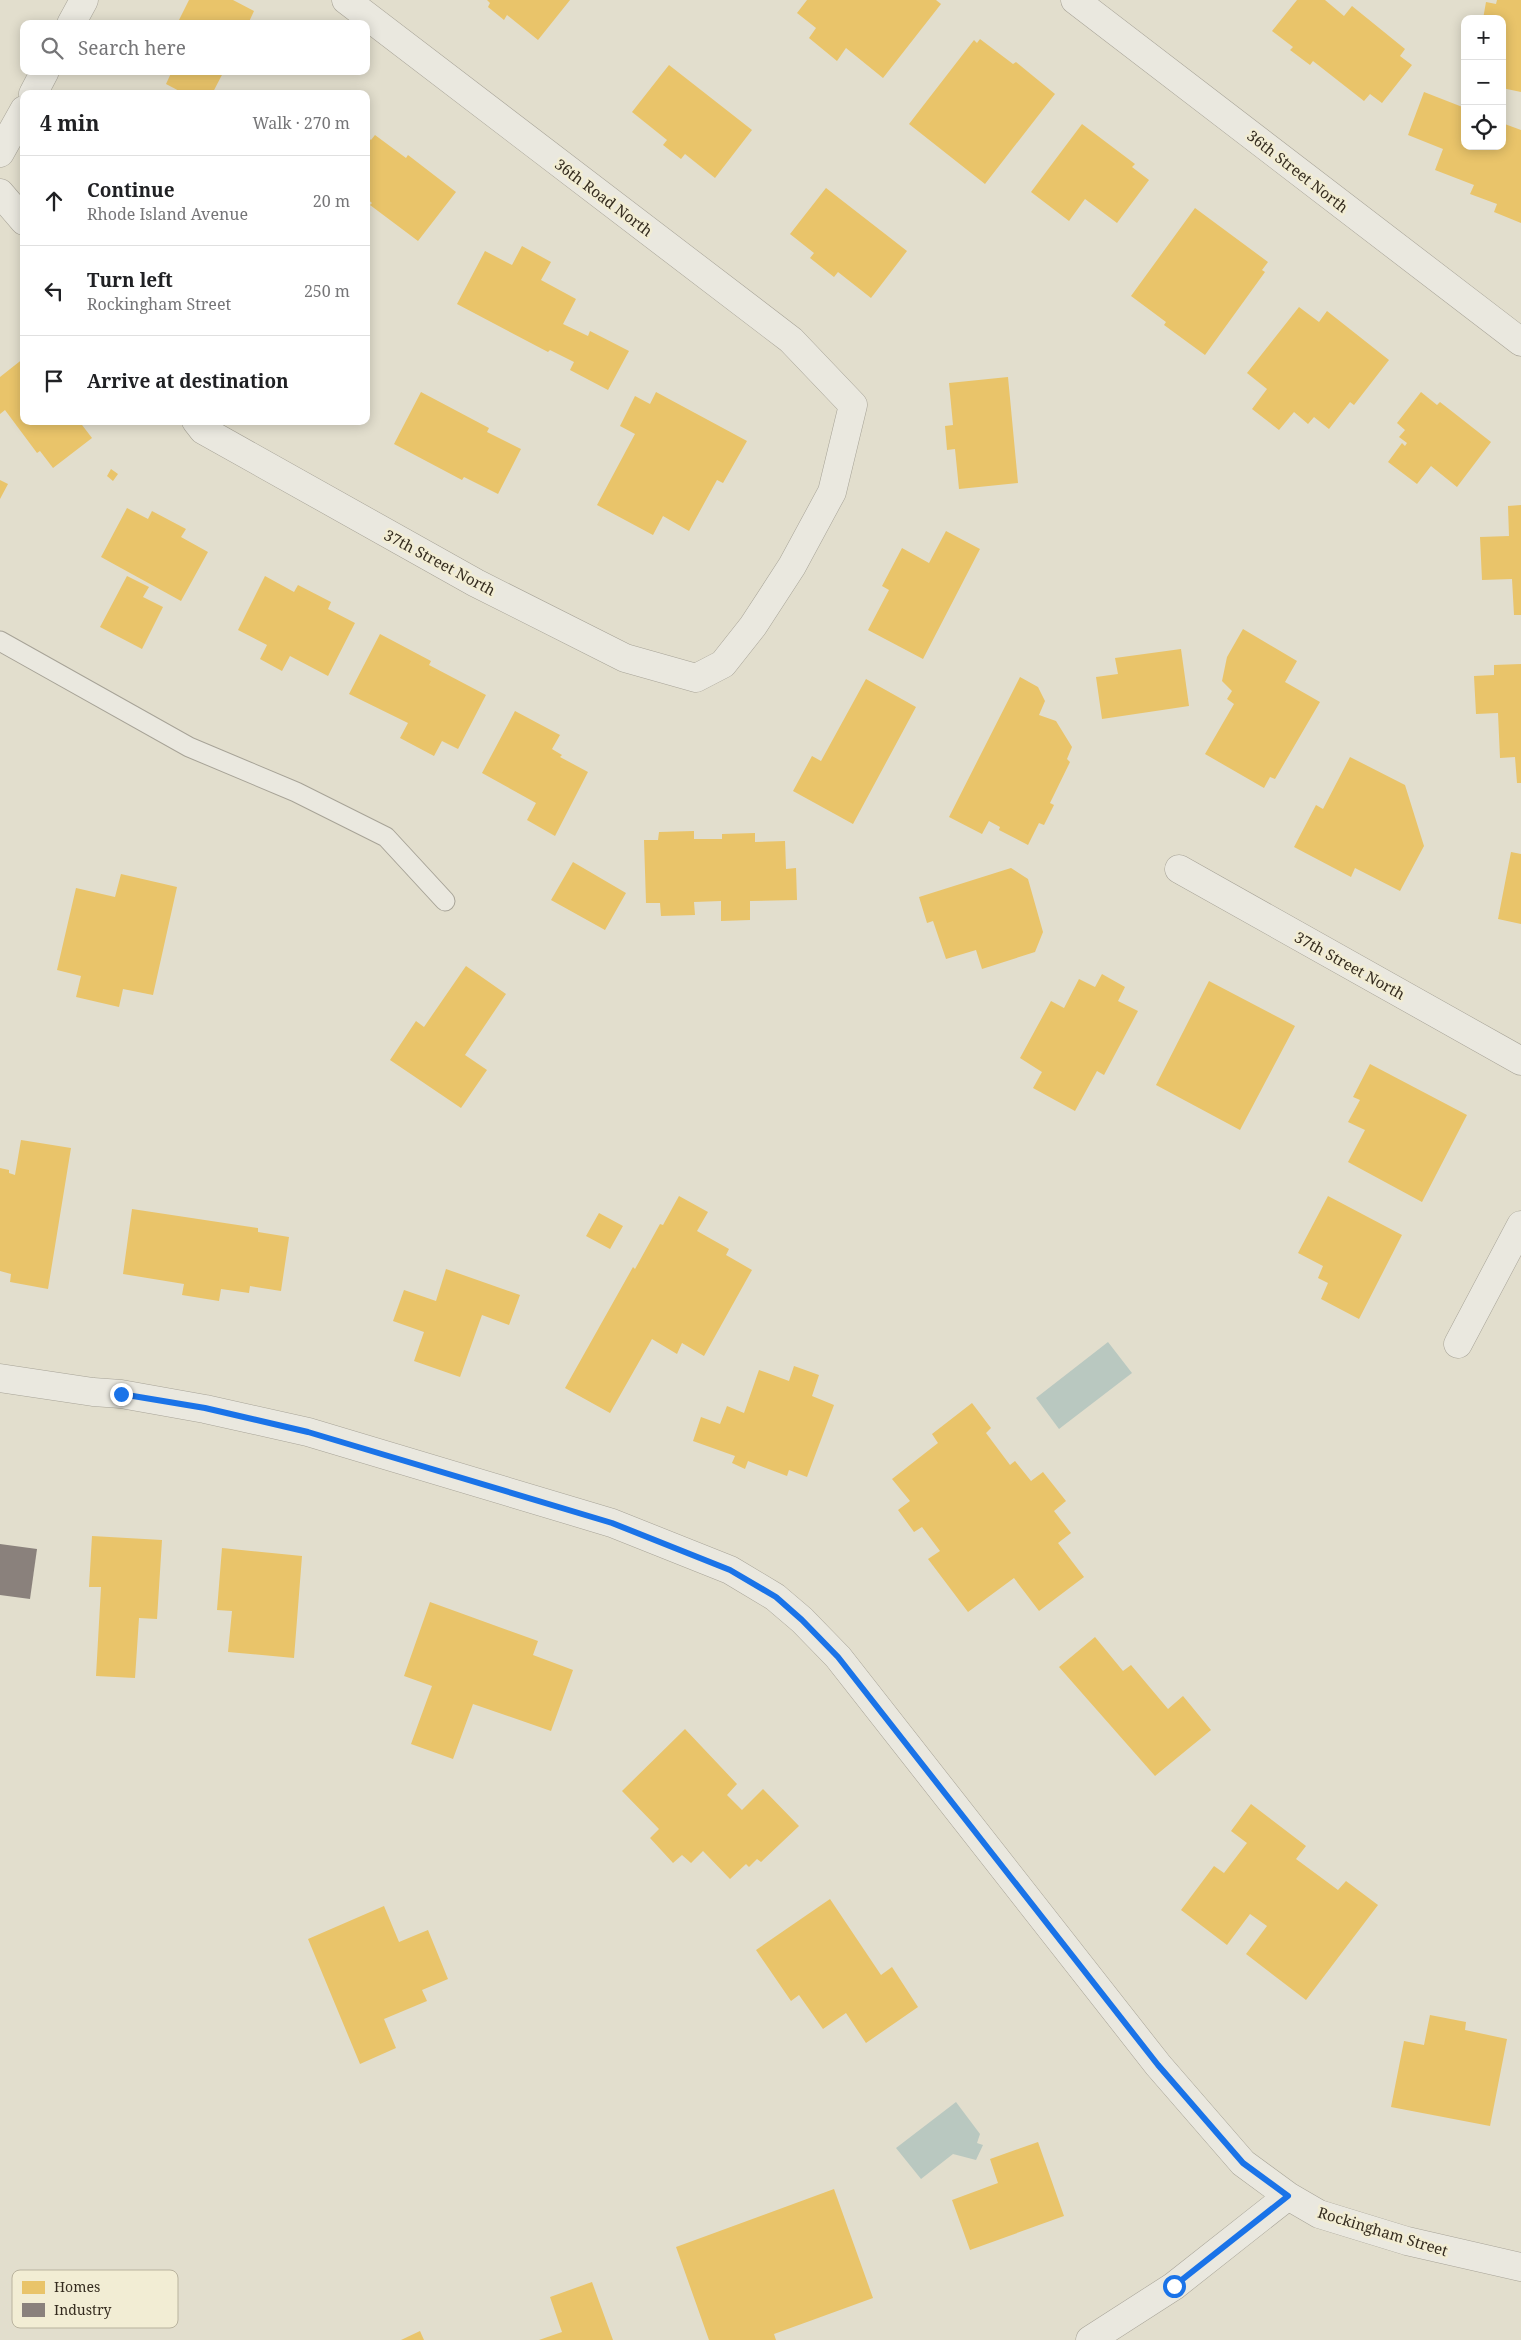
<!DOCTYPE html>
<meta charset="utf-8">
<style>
:root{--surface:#fff;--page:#f6f6f6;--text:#202124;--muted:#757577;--line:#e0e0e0}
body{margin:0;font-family:"Noto Serif",serif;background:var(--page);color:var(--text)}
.controls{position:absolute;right:15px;top:15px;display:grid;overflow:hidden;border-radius:10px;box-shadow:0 2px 12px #0003}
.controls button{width:45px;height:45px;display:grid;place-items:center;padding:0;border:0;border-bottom:1px solid var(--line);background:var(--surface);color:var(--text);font:25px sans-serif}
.stop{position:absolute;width:15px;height:15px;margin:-11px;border:4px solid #1a73e8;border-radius:50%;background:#fff}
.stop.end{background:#1a73e8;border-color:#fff;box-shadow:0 1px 5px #0008}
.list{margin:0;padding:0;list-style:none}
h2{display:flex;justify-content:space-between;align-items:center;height:65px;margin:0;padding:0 20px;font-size:21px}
h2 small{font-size:16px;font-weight:400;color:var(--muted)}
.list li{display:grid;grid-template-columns:32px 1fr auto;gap:15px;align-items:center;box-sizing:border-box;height:90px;padding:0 20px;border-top:1px solid var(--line)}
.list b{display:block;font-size:19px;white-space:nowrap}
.list p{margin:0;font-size:16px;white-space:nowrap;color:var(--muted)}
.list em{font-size:16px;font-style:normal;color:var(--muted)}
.icon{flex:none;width:28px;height:28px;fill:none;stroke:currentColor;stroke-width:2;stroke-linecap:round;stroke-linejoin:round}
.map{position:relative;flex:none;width:1521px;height:2340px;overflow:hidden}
.search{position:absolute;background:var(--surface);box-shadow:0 2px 12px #0003;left:20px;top:20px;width:350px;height:55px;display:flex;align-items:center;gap:12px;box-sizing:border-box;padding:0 18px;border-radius:10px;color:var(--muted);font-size:19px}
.panel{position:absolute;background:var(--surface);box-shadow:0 2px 12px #0003;left:20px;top:90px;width:350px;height:335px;border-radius:10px}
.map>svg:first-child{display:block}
</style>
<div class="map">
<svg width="1521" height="2340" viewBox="0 0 1521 2340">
<rect width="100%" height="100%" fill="#e2decd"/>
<!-- water -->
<path fill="#b9c8c0" d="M1108 1342 1132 1373 1059 1429 1036 1398Z
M956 2102 980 2134 977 2143 983 2145 976 2160 953 2154 921 2179 896 2148Z"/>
<!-- homes -->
<path fill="#e9c46a" d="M189 0H233L254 11 248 24H177Z
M487 0H570L538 40 507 15 504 20 488 7 490 3Z
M807 0H936L941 4 883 78 846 48 837 61 809 38 816 28 797 13Z
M1297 0H1325L1344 16 1352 6 1405 49 1400 56 1412 65 1382 103 1370 94 1364 101 1313 61 1310 65 1290 50 1293 47 1272 31Z
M1497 0H1521V92L1502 88V19H1483L1486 2 1496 4Z
M980 39 1013 64 1016 62 1055 94 985 184 909 124 974 40 977 43Z
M669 65 752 130 715 178 685 154 681 159 663 145 667 140 632 112Z
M172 71H224L212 94H185L166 84Z
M1424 92 1465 108V146H1502V123L1521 130V223L1494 212 1497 204 1470 194 1474 185 1435 170 1443 149 1408 135Z
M1082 124 1135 164 1132 167 1149 180 1117 223 1085 199 1069 221 1031 192Z
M375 135 406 158 408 155 456 192 418 241 370 205 372 203 366 198V136L371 140Z
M826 188 907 251 871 298 838 272 834 277 810 258 814 253 790 234Z
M1195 208 1268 262 1262 270 1265 272 1205 355 1164 325 1166 322 1131 296Z
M522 246 551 262 541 280 576 299 563 324 588 336 590 331 629 351 608 390 570 370 574 362 550 350 548 352 457 304 485 251 512 265Z
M1299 307 1319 322 1327 311 1389 360 1354 405 1350 402 1329 429 1314 417 1308 424 1294 412 1279 430 1252 409 1267 389 1247 373Z
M24 358V421H79L92 438 53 468 40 451 37 453 5 410 0 414V377Z
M1008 377 1018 483 959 489 955 449 947 450 945 426 953 425 949 383Z
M421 392 489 428 487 432 521 449 498 494 464 477 462 480 394 444Z
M656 392 747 441 723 483 717 480 689 531 663 516 653 535 597 505 635 434 620 426 635 396 650 404Z
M1421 392 1437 405 1440 402 1491 442 1457 487 1431 466 1417 484 1388 462 1402 443 1405 446 1407 443 1399 437 1405 430 1397 423Z
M111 469 118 474 113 481 107 476Z
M0 480 8 484 0 499Z
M1521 505V615H1514L1512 579 1482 580 1480 537 1509 536 1508 506Z
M127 508 148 519 152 511 186 529 181 537 208 552 181 601 101 557Z
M946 531 980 549 923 659 868 630 889 590 882 586 902 548 929 563Z
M127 576 149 587 143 597 163 607 142 649 100 627Z
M265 576 294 592 298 585 331 602 328 609 355 623 328 676 290 656 282 671 260 659 267 645 238 630Z
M1243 629 1297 661 1285 682 1320 702 1275 779 1270 777 1264 788 1205 754 1234 704 1227 699 1232 691 1222 681 1227 657Z
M380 634 431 661 429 665 486 695 458 749 442 741 434 756 400 738 408 723 349 694Z
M1181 649 1189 706 1102 719 1096 677 1118 674 1115 658Z
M1521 664V783H1517L1515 757 1500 758 1498 713 1476 714 1474 676 1494 675V665Z
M1020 677 1038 687 1045 701 1039 715 1056 721 1072 747 1067 759 1070 762 1050 803 1054 805 1044 825 1039 823 1028 845 999 830 1000 827 989 821 982 834 949 817Z
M866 679 916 707 853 824 793 791 812 756 821 761Z
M515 711 560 735 552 749 562 755 560 757 588 772 555 836 527 820 536 803 482 773Z
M1350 757 1405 785 1424 846 1400 891 1355 868 1351 877 1294 847 1316 805 1323 809Z
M694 831V839H722V834L755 833V842L785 841 786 869 796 868 797 900 750 901V920L721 921V901L694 902 695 915 661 916 660 903H646L644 840H658L659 832Z
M1511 852 1521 854V924L1498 919Z
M573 862 626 893 605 930 551 900Z
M1011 868 1028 879 1043 932 1035 952 982 969 976 950 946 959 933 921 927 923 919 897Z
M121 874 177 887 153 995 123 989 119 1007 76 997 81 976 57 970 76 888 115 897Z
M466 966 506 994 465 1055 487 1070 461 1108 390 1060 416 1021 424 1027Z
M1102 974 1125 987 1118 1001 1138 1011 1104 1075 1097 1071 1075 1111 1033 1088 1042 1072 1020 1058 1051 1001 1064 1008 1079 979 1095 987Z
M1209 981 1295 1026 1240 1130 1156 1085Z
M1370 1064 1467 1115 1422 1202 1348 1162 1365 1130 1348 1122 1360 1100 1353 1097Z
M21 1140 71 1148 48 1289 10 1282 11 1274 0 1271V1168L9 1170V1173L15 1175Z
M679 1196 708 1212 697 1231 729 1249 726 1255 752 1270 704 1356 682 1343 677 1354 652 1339 610 1413 565 1388 633 1267 635 1269 660 1224 663 1225Z
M1328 1196 1402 1235 1359 1319 1321 1299 1328 1283 1318 1278 1323 1266 1298 1253Z
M132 1209 258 1228V1232L289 1237 281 1291 250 1286 249 1293 221 1289 219 1301 182 1295 184 1284 123 1274Z
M599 1213 623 1226 610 1249 586 1236Z
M446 1269 520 1295 509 1325 482 1315 460 1377 414 1361 424 1332 393 1321 404 1290 436 1301Z
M794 1366 819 1375 812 1396 834 1405 807 1477 789 1470 787 1476 748 1461 745 1469 732 1463 735 1456 693 1441 701 1417 720 1424 727 1406 744 1413 759 1370 789 1381Z
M972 1403 991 1428 986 1433 1010 1465 1015 1461 1031 1481 1043 1472 1066 1501 1054 1511 1071 1533 1058 1543 1084 1577 1039 1611 1014 1578 968 1612 928 1559 940 1551 922 1527 914 1532 898 1510 910 1501 892 1479 938 1443 932 1434Z
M92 1536 162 1540 157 1619 139 1618 135 1678 96 1676 101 1587H89Z
M222 1548 302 1556 294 1658 228 1652 232 1611 217 1610Z
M430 1602 538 1641 533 1655 573 1670 551 1731 473 1704 453 1759 411 1744 432 1686 404 1676Z
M1095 1637 1123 1671 1131 1665 1168 1709 1183 1696 1211 1730 1155 1776 1059 1667Z
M685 1729 737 1784 727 1795 742 1810 763 1789 799 1826 761 1862 757 1859 749 1867 746 1864 730 1879 703 1851 691 1863 682 1855 673 1863 650 1838 659 1829 622 1791Z
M1251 1804 1306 1846 1296 1859 1338 1890 1346 1881 1378 1905 1306 2000 1246 1954 1267 1926 1250 1914 1227 1945 1181 1910 1214 1866 1224 1873 1247 1843 1231 1831Z
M830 1899 881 1975 892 1967 918 2007 866 2043 846 2013 823 2029 799 1995 791 2001 756 1950Z
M384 1906 399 1942 428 1930 448 1979 422 1990 427 2001 384 2019 396 2048 360 2064 308 1939Z
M1430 2015 1466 2022 1465 2030 1507 2039 1490 2126 1391 2107 1404 2041 1424 2045Z
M1038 2142 1064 2216 970 2250 952 2200 998 2183 990 2159Z
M834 2189 873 2298 774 2334 776 2340H709L676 2247Z
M592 2282 613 2340H539L562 2332 550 2297Z
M420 2331 424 2340H401Z"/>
<!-- industry -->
<path fill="#8a817c" d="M0 1544 37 1549 30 1599 0 1595Z"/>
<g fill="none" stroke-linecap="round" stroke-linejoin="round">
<defs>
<path id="lane" d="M0 641 189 747 296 792 386 837 445 901"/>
<path id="street" d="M1075 0 1521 342
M71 24 84 0
M33 94 45 71
M0 153 24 110
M0 193 24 221
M196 421 203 430 476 583 625 658 696 678 723 664 753 626 792 566 832 492 853 405 791 340 346 0
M1179 869 1521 1061
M1458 1344 1521 1225
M0 1378 93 1392 121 1394 205 1409 308 1432 612 1523 730 1570 775 1597 802 1620 838 1657 1158 2065 1243 2163 1288 2196 1319 2214 1407 2241 1521 2267
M1090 2340 1174 2286 1288 2196"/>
</defs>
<!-- lane casing -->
<use href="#lane" stroke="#a7a397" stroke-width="21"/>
<!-- street casing -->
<use href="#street" stroke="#a7a397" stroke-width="29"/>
<!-- lane -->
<use href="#lane" stroke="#eae8df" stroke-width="19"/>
<!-- street -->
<use href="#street" stroke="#eae8df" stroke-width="28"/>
</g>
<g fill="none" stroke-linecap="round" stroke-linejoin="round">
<!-- route -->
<path stroke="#1a73e8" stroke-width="6" d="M121 1394 205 1408 308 1432 612 1523 730 1570 776 1597 802 1620 838 1657 1158 2065 1243 2163 1288 2196 1174 2286"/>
</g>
<g text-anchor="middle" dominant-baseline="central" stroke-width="5" stroke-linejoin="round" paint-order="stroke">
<!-- street labels -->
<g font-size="15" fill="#352c1f" stroke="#f2edd4">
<text transform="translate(1298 171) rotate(38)">36th Street North</text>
<text transform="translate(604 197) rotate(37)">36th Road North</text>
<text transform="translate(440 562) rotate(28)">37th Street North</text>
<text transform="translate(1350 965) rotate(29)">37th Street North</text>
<text transform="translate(1383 2231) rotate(17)">Rockingham Street</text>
</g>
</g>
<!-- legend -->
<rect x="12" y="2270" width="166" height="58" rx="8" fill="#f2edd4" stroke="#b9b39e" stroke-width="1"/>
<rect x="22" y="2281" width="23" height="13" fill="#e9c46a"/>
<rect x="22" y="2303" width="23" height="14" fill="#8a817c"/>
<g font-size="14" fill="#352c1f">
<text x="54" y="2292">Homes</text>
<text x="54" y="2315">Industry</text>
</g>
</svg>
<div class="controls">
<button>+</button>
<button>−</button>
<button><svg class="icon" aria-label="locate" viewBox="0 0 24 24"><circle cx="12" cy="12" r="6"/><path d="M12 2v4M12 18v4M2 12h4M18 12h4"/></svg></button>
</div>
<div class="stop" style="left:1174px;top:2286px"></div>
<div class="stop end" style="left:121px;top:1394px"></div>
<div class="search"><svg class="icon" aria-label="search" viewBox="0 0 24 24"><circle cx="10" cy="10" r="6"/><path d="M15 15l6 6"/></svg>Search here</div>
<section class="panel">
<h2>4 min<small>Walk · 270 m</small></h2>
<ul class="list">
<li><svg class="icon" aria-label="ahead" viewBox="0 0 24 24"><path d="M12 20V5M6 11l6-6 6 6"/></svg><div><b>Continue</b><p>Rhode Island Avenue</p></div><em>20 m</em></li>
<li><svg class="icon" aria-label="left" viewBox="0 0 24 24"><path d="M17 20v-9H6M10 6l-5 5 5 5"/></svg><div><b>Turn left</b><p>Rockingham Street</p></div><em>250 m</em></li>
<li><svg class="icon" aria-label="arrive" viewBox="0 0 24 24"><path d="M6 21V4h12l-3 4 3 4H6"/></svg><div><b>Arrive at destination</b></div></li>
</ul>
</section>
</div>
